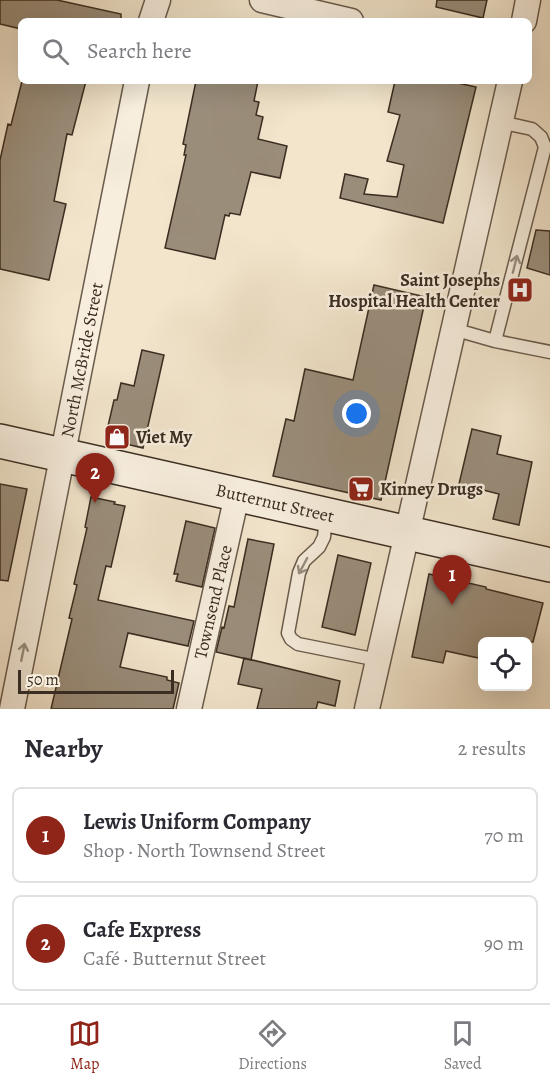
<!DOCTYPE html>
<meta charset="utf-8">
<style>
:root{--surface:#fff;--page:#f2f2f3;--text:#2b2b33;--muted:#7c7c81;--line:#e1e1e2;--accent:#8f2418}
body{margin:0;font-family:Alegreya,serif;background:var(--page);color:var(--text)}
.controls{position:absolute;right:18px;bottom:18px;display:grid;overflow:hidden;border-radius:9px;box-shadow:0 6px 24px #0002}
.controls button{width:54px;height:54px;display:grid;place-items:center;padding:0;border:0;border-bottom:2px solid var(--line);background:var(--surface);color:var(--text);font:30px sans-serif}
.scale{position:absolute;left:18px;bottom:15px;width:156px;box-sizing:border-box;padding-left:6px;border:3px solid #3b2d21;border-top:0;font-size:16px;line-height:21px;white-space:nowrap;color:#3b2d21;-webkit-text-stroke:4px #f7eede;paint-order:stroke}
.you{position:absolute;left:357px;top:414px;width:21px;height:21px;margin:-15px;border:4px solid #fff;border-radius:50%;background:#1a73e8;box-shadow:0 0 0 9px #1a73e833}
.badge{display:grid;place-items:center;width:39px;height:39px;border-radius:50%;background:var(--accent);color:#fff;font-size:20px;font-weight:700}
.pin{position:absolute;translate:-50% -50px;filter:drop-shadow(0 2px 3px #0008)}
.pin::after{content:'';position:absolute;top:32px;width:21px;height:18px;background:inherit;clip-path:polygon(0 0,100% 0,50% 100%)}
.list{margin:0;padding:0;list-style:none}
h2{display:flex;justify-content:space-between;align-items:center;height:78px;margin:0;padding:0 24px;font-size:26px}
h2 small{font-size:20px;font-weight:400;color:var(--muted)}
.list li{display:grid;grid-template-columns:39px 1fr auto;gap:18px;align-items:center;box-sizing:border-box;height:96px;margin:0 12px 12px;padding:0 12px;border:2px solid var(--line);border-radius:9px}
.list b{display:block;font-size:22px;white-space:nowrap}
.list p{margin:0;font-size:20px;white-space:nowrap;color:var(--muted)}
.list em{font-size:20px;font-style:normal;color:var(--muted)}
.icon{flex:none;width:33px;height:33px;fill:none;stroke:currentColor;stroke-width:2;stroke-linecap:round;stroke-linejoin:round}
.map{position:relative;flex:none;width:550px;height:709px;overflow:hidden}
.search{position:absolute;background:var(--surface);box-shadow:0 6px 24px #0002;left:18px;right:18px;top:18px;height:66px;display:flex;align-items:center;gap:15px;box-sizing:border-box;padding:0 21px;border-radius:9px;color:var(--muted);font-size:22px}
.sheet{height:294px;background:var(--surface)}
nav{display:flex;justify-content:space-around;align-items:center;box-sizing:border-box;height:84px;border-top:2px solid var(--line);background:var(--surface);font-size:16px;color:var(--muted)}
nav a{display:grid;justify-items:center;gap:3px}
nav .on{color:var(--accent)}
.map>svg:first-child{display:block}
</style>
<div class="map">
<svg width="550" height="709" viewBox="0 0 550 709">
<rect width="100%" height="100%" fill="#f2e5cc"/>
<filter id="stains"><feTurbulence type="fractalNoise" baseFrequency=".00333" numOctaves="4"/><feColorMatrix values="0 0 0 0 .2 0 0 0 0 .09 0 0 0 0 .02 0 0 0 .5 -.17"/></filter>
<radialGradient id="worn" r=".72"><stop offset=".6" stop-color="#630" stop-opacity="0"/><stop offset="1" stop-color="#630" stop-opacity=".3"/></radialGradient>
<!-- building -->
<path fill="#9a8d7a" stroke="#3b2d21" stroke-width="1.5" d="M0 0H57L121 14V21H21V29L0 24Z
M437 0H487L483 18 436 7Z
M22 81H86L72 135 67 134 54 201 66 204 49 280 0 269V160L8 124 11 125Z
M196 81H258L254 101 259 102 256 115 263 117 258 139 287 146 280 178 251 172 240 215 230 213 229 216 225 215 215 259 165 248 186 155H184L186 145 183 144Z
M395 81H449L476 87 443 223 340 198 345 174 368 179 364 194 397 197 404 165 387 161 400 115 388 112Z
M536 230 550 231V275L527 268Z
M374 285 426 297 381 500 273 476 286 419 294 421 305 369 353 380Z
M142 350 164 355 143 448 105 439 114 400H117L121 383 134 386Z
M472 429 501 436 497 454 532 462 519 525 493 519 499 494 459 484Z
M0 484 27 489 8 581 0 580Z
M91 497 115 502 114 504 125 506 111 567 106 566 98 600 194 621 188 646 128 633 120 667 167 677V680L179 683 173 709H51L72 619 69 618 77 585 74 584 87 528 85 527Z
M186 521 215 528 202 587 176 581 178 574H174Z
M248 539 274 544 251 660 216 652 222 627 224 628 229 606 234 607Z
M338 555 371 563 355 635 322 627Z
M429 574 486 587V589L543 603 533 642H483V659L446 651 443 663 412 657Z
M244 658 340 681 335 706 318 702 316 709H257L262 689 238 684Z"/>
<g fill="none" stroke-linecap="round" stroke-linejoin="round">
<defs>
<path id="lane" d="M453 329 495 341 550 352
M495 341 545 147 541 137 532 129 500 122
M326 516 324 537 319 547 304 561 299 573 288 633 291 639 298 644 378 660"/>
<path id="street" d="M262 0 351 21
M151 21 158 0
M524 21 528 0
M12 709 137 81
M189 709 237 495
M367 709 510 81"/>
<path id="secondary" d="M0 441 550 565"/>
</defs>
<!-- lane casing -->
<use href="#lane" stroke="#695b4c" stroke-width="15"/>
<!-- street casing -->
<use href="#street" stroke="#695b4c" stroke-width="27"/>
<!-- secondary casing -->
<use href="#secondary" stroke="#3b2d21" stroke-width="36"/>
<!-- lane -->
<use href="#lane" stroke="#f7eede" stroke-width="12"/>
<!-- street -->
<use href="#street" stroke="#f7eede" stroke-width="24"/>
<!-- secondary -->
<use href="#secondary" stroke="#f7eede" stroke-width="33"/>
</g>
<!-- one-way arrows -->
<defs><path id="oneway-shaft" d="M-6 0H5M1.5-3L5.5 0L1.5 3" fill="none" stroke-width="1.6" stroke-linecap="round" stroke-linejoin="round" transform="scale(1.5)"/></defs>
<g stroke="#998e80">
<use href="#oneway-shaft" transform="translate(515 264) rotate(-76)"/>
<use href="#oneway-shaft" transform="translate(303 566) rotate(118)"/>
<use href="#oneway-shaft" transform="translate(23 652) rotate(-79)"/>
</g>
<!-- icons -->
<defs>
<symbol id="hospital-square" viewBox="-11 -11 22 22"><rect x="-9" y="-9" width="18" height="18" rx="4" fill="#8f2418" stroke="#f7eede"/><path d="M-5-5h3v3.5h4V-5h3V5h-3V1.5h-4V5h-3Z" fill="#fff"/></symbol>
<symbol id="shop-square" viewBox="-11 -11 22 22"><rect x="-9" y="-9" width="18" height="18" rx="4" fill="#8f2418" stroke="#f7eede"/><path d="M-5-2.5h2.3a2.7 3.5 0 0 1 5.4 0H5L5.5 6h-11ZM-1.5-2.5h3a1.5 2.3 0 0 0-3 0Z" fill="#fff"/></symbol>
<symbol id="supermarket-square" viewBox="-11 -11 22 22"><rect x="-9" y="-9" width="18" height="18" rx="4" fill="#8f2418" stroke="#f7eede"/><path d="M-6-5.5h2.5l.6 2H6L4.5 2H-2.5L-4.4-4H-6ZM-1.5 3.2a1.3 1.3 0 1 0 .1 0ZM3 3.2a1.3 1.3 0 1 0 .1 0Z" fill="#fff"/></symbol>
</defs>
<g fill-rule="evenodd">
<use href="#hospital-square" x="505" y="275" width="30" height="30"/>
<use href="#shop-square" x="102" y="422" width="30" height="30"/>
<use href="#supermarket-square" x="346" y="474" width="30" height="30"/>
</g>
<g text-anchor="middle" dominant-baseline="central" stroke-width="5" stroke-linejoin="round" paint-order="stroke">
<!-- poi labels -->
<g font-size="18" font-weight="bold" fill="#3b2d21" stroke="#f7eede" text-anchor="start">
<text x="500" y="280" text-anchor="end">Saint Josephs<tspan x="500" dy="21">Hospital Health Center</tspan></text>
<text x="136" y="437">Viet My</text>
<text x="380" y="489">Kinney Drugs</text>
</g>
<!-- street labels -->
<g font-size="18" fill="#3b2d21" stroke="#f7eede">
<text transform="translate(82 360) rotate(-79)">North McBride Street</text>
<text transform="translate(275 503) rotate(13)">Butternut Street</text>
<text transform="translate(213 602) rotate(-77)">Townsend Place</text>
</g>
</g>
<rect width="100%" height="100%" filter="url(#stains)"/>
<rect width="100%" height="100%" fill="url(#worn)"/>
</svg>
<div class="controls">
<button><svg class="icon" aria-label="locate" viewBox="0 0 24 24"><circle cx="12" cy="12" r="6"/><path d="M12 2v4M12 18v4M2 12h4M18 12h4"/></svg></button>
</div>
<div class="scale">50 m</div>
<div class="you"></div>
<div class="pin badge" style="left:452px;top:605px">1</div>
<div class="pin badge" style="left:95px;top:503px">2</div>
<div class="search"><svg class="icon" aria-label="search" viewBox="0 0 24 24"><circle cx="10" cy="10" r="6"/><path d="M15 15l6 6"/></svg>Search here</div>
</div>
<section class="sheet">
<h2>Nearby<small>2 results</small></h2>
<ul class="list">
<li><span class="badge">1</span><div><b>Lewis Uniform Company</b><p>Shop · North Townsend Street</p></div><em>70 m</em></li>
<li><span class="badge">2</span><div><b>Cafe Express</b><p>Café · Butternut Street</p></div><em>90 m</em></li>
</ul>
</section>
<nav>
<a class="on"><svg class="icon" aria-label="map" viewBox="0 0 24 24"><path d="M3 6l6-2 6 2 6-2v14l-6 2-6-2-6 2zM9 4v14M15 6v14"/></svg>Map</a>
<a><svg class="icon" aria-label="directions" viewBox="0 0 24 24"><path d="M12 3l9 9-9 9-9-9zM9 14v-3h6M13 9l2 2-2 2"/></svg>Directions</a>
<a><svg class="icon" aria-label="saved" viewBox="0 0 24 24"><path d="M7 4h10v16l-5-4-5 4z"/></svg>Saved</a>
</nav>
